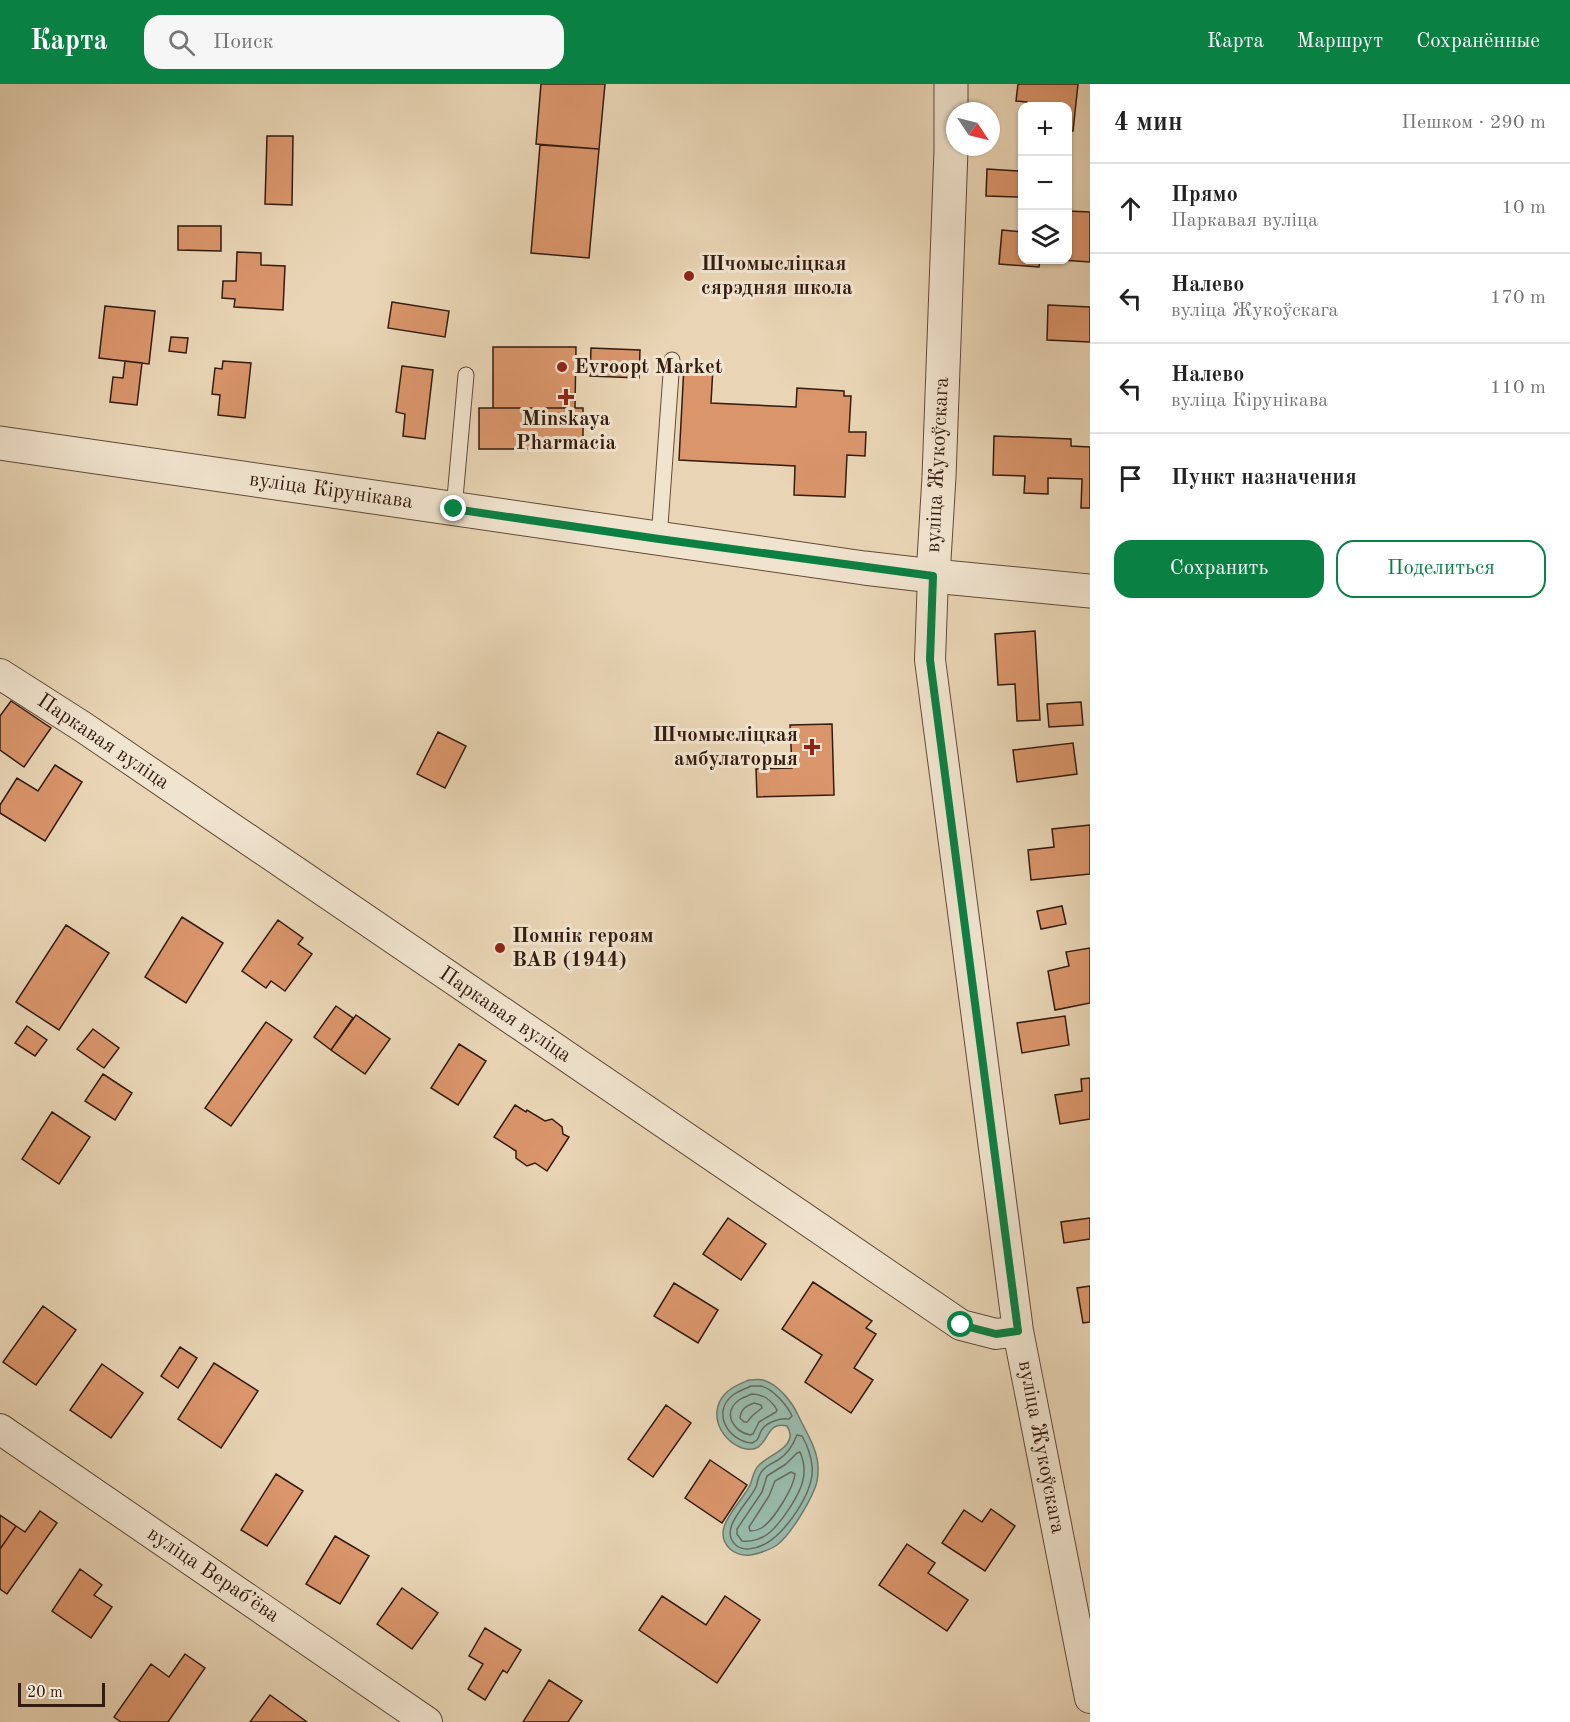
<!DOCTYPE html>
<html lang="ru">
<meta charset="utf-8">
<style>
:root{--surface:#fff;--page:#f6f6f6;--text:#222;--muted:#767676;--line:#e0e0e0;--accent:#0b8043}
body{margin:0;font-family:"Old Standard TT",serif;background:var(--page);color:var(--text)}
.controls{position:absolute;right:18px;top:18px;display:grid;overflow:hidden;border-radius:12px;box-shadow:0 2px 4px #0004}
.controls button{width:54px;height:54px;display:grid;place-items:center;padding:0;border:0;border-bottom:2px solid var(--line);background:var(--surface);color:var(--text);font:30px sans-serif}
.compass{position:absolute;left:946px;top:18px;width:54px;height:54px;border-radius:50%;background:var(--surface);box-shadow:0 2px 4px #0004;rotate:125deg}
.scale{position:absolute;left:18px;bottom:15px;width:87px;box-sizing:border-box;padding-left:6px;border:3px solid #331b0e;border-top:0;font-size:16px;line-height:21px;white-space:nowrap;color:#331b0e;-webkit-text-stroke:4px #f1e4cf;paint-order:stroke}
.stop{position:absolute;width:18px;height:18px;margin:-14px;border:4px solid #0b8043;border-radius:50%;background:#fff}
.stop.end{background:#0b8043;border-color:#fff;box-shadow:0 2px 6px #0008}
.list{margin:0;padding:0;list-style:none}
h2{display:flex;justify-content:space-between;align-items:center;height:78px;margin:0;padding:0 24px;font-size:26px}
h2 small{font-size:20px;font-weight:400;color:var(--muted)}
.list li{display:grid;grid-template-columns:39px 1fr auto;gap:18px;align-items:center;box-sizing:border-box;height:90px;padding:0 24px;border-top:2px solid var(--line)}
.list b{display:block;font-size:22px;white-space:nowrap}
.list p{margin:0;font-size:20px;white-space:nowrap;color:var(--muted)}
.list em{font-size:20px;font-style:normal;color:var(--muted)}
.actions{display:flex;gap:12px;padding:18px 24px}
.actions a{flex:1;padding:14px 0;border:2px solid var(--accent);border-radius:18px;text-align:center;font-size:21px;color:var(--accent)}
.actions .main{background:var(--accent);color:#fff}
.icon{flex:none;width:33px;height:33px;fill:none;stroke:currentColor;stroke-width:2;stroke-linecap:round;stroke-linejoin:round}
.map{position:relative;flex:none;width:1090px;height:1638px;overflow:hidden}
header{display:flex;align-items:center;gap:36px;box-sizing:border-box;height:84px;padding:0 30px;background:var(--accent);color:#fff}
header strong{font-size:28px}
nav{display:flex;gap:33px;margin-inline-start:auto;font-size:21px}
.search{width:420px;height:54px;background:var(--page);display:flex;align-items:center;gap:15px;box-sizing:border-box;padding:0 21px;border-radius:18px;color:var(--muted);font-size:22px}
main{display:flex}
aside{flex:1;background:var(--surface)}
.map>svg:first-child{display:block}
</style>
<header>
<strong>Карта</strong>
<div class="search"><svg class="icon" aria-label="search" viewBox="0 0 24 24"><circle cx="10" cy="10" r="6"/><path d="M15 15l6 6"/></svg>Поиск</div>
<nav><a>Карта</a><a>Маршрут</a><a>Сохранённые</a></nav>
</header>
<main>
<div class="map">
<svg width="1090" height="1638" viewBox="0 0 1090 1638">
<rect width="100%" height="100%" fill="#e9d5b5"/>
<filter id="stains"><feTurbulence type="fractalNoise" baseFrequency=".00333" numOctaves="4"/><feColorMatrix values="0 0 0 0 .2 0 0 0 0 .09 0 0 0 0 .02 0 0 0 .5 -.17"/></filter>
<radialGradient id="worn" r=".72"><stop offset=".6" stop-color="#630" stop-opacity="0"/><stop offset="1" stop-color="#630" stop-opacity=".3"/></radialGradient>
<!-- water -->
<path fill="#98b9aa" stroke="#707a6c" stroke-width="1.5" d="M749 1296C753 1296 759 1295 763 1296 778 1300 792 1318 798 1331 806 1348 819 1367 818 1386 818 1392 817 1399 815 1404 808 1421 791 1450 777 1461 770 1466 760 1469 751 1471 743 1472 737 1471 730 1465 709 1445 741 1420 750 1401 753 1394 753 1387 759 1381 770 1370 800 1362 787 1342 762 1335 771 1373 742 1364 718 1355 707 1325 728 1307 734 1302 742 1299 749 1296Z"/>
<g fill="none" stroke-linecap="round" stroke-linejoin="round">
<!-- shore -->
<path stroke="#666a5c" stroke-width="1.5" d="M751 1302C754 1302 758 1302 761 1302 773 1305 787 1321 792 1332L789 1335C780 1334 766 1338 761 1347 758 1354 759 1356 752 1359 728 1357 711 1328 733 1311 738 1307 745 1305 751 1302Z
M752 1310C764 1310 771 1316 777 1326L776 1328 759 1338 753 1350 750 1351C733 1347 722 1329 739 1316 743 1313 748 1312 752 1310Z
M754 1319 761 1321 762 1324 753 1331 747 1338H744L740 1334C741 1325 746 1322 754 1319Z
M797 1351 802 1352C807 1361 811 1371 812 1382 815 1407 785 1451 763 1461 755 1465 744 1467 737 1462 716 1446 749 1419 756 1403 758 1397 758 1391 763 1386 767 1381 773 1379 778 1376 788 1370 793 1361 797 1351Z
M800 1368C804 1377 805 1387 803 1396 800 1411 781 1439 769 1449 762 1455 751 1458 742 1457L737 1450V1445L762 1408 767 1392 786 1380 797 1369Z
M791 1388 795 1390C794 1403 775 1434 763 1443 760 1445 755 1447 750 1447L749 1443 769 1412 775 1397Z"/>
</g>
<!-- building -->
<path fill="#da956b" stroke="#331b0e" stroke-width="1.5" d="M541 0H605L599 65 536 60Z
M1018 0H1078L1073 47 1068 46V22H1027V18L1016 17Z
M267 52H293L292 121 265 120Z
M540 61 599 65 589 174 531 169Z
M987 85 1020 87 1019 113 986 112Z
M1068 127 1090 128V178L1061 176H1068Z
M178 142H221V167L178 166Z
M1002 146 1023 148V176H1040L1039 183 999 180Z
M237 168 261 169V181L285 182 283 226 234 223 235 215 222 214 223 197H236Z
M392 218 449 227 445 253 388 244Z
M1048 221 1090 223V258L1047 256Z
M105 222 155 227 149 280 99 274Z
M171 253 188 254 186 269 169 267Z
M493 263H576L575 324H493Z
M591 264 640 266 639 294 590 292Z
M125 277 142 279 137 321 110 318 113 293 123 294Z
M223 277 251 279 245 334 218 331 220 311 212 310 215 284 222 285Z
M402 282 433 286 425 355 403 352 405 330 396 328Z
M684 282 713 283 711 319 796 323 797 304 844 307V312H851L849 348H866L865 372 847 371 845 413 794 411 795 382 679 376Z
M479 324H583V365H479Z
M994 352 1071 355V362L1090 363V424H1081L1082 395 1048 394V410L1024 409 1025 392 993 391Z
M1035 547 1040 636 1017 637 1015 600 998 601 995 550Z
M11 617 51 644 24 683 0 666V632Z
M1081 618 1083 641 1049 643 1047 620Z
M832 640 834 711 757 713 756 685 792 684 790 641Z
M438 648 466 662 445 704 417 690Z
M1073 659 1077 690 1017 698 1013 666Z
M55 681 82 698 45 757 0 729V721L17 694 38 707Z
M1090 741V790L1031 796 1028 766 1054 763 1052 745Z
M1062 822 1066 840 1041 845 1037 827Z
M182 833 223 859 186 919 145 893Z
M278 836 303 854 298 860 312 870 285 907 271 897 266 904 242 887Z
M66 841 109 869 59 946 16 918Z
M1090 864V919L1055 926 1048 887 1069 882 1066 868Z
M336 922 353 934 331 966 314 953Z
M356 931 390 955 365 990 331 966Z
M1065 932 1069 961 1022 969 1017 939Z
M266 938 292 956 231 1042 205 1024Z
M27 942 47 956 35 972 15 959Z
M93 945 119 964 104 984 77 965Z
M459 960 486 977 458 1021 431 1004Z
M103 990 132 1009 115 1036 85 1017Z
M1090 994V1035L1060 1040 1055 1011 1082 1007 1081 995Z
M515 1021 526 1028 527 1026 545 1037 552 1035 562 1043 563 1050 569 1053 547 1087 535 1079 527 1082 516 1074V1067L494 1053Z
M52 1028 90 1053 59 1100 22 1075Z
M728 1134 766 1160 741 1196 703 1170Z
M1090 1134V1155L1064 1159 1061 1138Z
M813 1198 872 1237 866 1244 876 1250 854 1284 873 1296 851 1329 805 1298 822 1271 782 1245Z
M674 1199 718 1226 698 1259 654 1232Z
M1090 1202V1238L1083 1239 1077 1204Z
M43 1222 76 1246 36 1301 3 1278Z
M180 1263 197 1274 178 1304 161 1292Z
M214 1279 258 1307 221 1364 178 1335Z
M102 1280 143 1309 111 1354 70 1326Z
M666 1321 691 1339 653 1393 628 1375Z
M710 1376 747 1401 722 1439 685 1414Z
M276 1390 303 1407 267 1462 241 1446Z
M991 1425 1015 1442 985 1487 942 1459 964 1426 982 1438Z
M40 1427 57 1439 7 1510 0 1505V1465L16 1442 25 1448Z
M0 1431 16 1442 0 1465Z
M335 1452 369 1472 340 1520 306 1500Z
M907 1460 935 1479 928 1489 968 1516 947 1547 879 1501Z
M80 1485 102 1501 94 1511 112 1523 91 1554 52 1527Z
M402 1504 438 1529 412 1565 377 1540Z
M662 1512 706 1541 725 1512 760 1536 717 1599 639 1546Z
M485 1544 521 1566 507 1589 503 1586 485 1616 468 1605 483 1580 469 1572Z
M185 1570 205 1584 168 1638H121L114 1633 151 1580 169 1593Z
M549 1596 582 1617 568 1638H523Z
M270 1611 307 1638H250Z"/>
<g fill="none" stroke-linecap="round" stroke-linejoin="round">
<defs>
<path id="service" d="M454 425 466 291
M659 455 672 276"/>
<path id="minor" d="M933 492 930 576 1018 1247 1090 1614
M0 590 83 643 961 1241 996 1250 1018 1247
M0 1345 427 1638"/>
<path id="tertiary" d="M0 359 864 484 933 492 1090 507
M933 492 939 393 951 66V0"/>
</defs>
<!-- service casing -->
<use href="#service" stroke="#604a38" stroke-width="17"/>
<!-- minor casing -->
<use href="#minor" stroke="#604a38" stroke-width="32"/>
<!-- tertiary casing -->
<use href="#tertiary" stroke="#604a38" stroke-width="35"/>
<!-- service -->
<use href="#service" stroke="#f1e4cf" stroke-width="15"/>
<!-- minor -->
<use href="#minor" stroke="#f1e4cf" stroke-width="30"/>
<!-- tertiary -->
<use href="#tertiary" stroke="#f1e4cf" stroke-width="33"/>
</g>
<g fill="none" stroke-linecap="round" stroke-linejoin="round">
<!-- route -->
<path stroke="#0b8043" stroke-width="8" d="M454 425 659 455 933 492 930 576 1018 1247 996 1250 961 1241"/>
</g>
<!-- markers -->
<g fill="#8f2418" stroke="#f1e4cf" stroke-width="2">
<circle cx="689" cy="192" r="6"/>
<circle cx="562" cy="283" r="6"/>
<path d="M563 304h6v6h6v6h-6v6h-6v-6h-6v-6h6z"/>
<path d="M809 654h6v6h6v6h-6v6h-6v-6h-6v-6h6z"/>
<circle cx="500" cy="864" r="6"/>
</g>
<g text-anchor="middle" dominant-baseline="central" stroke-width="6" stroke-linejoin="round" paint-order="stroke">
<!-- poi labels -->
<g font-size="21" font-weight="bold" fill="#331b0e" stroke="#f1e4cf" text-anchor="start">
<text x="701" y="180">Шчомысліцкая<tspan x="701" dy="24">сярэдняя школа</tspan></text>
<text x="574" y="283">Evroopt Market</text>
<text x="566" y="335" text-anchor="middle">Minskaya<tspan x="566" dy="24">Pharmacia</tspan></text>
<text x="798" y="651" text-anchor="end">Шчомысліцкая<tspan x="798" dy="24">амбулаторыя</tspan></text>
<text x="512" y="852">Помнік героям<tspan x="512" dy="24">ВАВ (1944)</tspan></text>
</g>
<!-- street labels -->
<g font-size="21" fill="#331b0e" stroke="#f1e4cf">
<text transform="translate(938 381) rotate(-87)">вуліца Жукоўскага</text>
<text transform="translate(331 407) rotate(8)">вуліца Кірунікава</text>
<text transform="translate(103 658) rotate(34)">Паркавая вуліца</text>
<text transform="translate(505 931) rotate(34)">Паркавая вуліца</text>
<text transform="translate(1041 1363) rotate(79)">вуліца Жукоўскага</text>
<text transform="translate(213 1491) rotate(34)">вуліца Верабʼёва</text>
</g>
</g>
<rect width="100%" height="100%" filter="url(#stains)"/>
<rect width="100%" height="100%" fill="url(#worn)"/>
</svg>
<div class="controls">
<button>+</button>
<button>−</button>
<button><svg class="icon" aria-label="layers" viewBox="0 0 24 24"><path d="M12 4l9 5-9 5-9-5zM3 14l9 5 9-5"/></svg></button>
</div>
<svg class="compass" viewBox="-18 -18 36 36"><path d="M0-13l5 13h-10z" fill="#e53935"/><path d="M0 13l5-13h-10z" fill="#767676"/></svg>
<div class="scale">20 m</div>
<div class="stop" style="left:961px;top:1241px"></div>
<div class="stop end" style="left:454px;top:425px"></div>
</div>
<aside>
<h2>4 мин<small>Пешком · 290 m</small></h2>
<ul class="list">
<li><svg class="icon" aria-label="ahead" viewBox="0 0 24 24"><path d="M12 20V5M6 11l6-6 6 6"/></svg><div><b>Прямо</b><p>Паркавая вуліца</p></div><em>10 m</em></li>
<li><svg class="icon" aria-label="left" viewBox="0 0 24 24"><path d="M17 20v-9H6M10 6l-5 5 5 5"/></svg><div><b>Налево</b><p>вуліца Жукоўскага</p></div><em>170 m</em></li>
<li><svg class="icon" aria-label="left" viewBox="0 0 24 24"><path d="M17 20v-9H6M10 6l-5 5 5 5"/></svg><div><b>Налево</b><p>вуліца Кірунікава</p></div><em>110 m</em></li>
<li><svg class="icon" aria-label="arrive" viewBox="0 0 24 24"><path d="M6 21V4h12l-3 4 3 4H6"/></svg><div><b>Пункт назначения</b></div></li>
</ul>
<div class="actions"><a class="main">Сохранить</a><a>Поделиться</a></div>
</aside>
</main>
